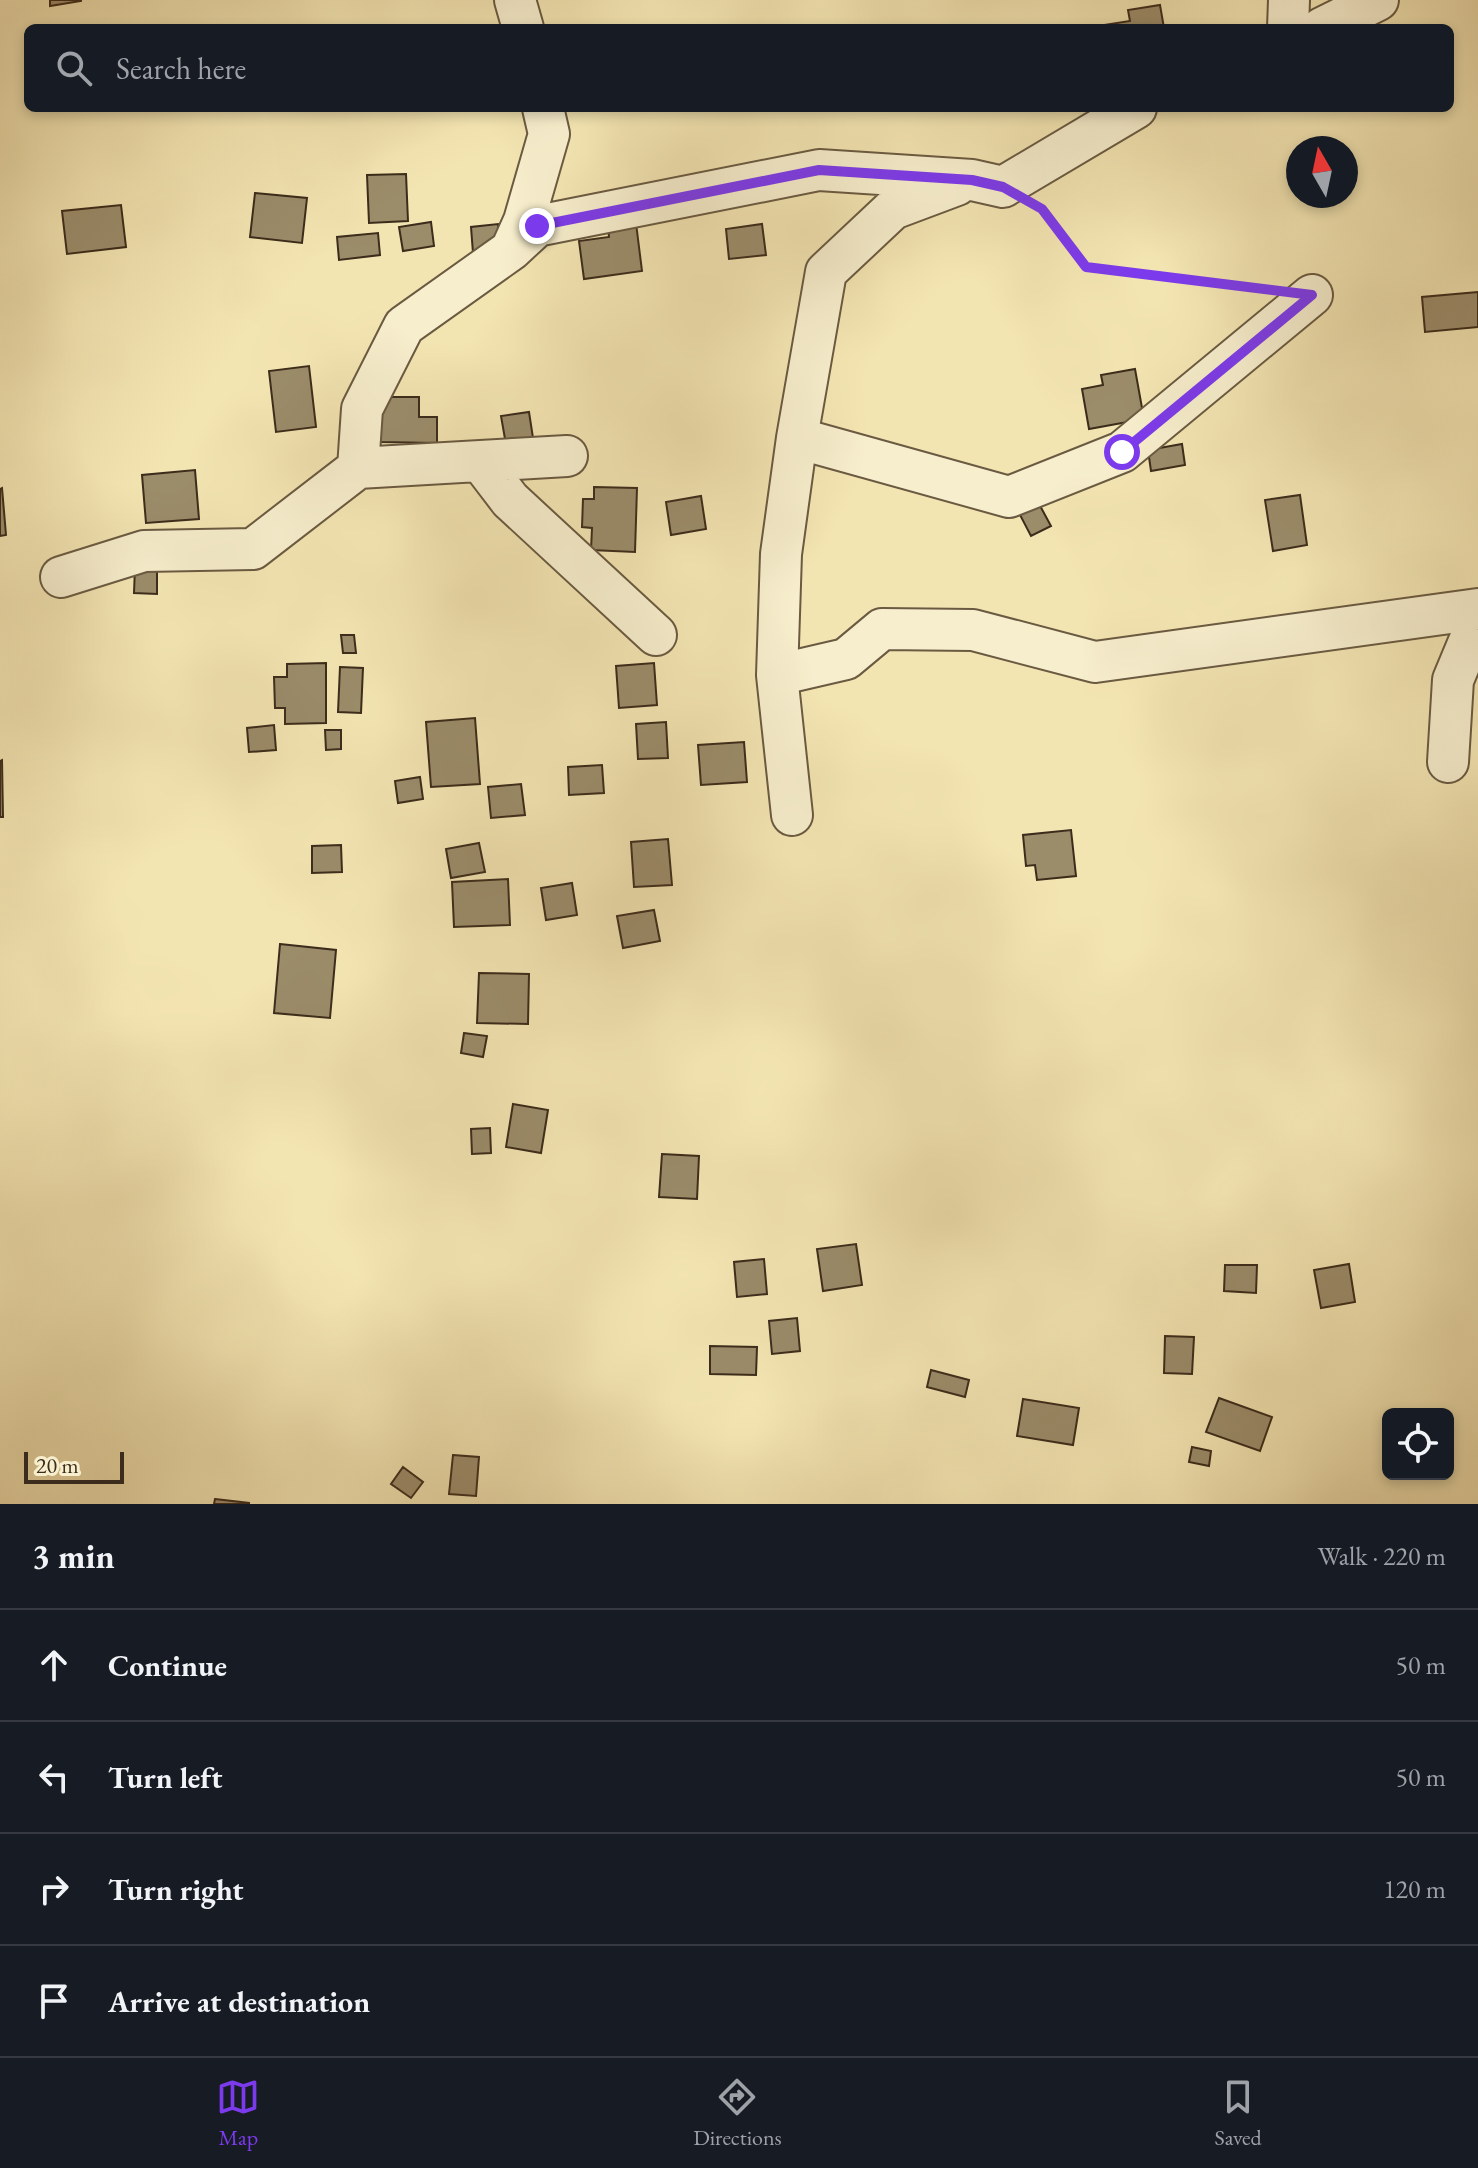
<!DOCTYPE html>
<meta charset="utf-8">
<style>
:root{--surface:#171b24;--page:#242831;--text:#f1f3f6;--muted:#9ea1a6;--line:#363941;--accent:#7c3aed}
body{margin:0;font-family:"EB Garamond",serif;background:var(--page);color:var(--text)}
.controls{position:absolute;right:24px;bottom:24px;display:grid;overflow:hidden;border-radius:12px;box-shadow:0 4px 12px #0003}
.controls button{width:72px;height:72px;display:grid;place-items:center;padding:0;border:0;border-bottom:2px solid var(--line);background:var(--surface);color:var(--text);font:40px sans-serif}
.compass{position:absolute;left:1286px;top:136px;width:72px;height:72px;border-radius:50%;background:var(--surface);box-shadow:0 4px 12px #0003;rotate:351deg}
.scale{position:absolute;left:24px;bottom:20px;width:100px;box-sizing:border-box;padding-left:8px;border:4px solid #3c2c1b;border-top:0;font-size:22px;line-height:28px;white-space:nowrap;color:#3c2c1b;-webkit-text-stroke:6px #f7eecd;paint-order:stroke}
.stop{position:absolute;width:24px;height:24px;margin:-18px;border:6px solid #7c3aed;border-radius:50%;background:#fff}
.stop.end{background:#7c3aed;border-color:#fff;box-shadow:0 2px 8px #0008}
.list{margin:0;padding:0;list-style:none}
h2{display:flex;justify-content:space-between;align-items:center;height:104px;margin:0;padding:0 32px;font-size:34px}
h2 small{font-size:26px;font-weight:400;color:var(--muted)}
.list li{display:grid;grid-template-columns:52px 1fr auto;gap:24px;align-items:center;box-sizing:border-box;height:112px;padding:0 32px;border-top:2px solid var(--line)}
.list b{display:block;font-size:30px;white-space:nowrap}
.list em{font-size:26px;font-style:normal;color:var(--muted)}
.icon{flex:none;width:44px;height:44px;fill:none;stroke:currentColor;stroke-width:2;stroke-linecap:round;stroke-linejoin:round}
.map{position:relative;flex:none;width:1478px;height:1504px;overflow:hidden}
.search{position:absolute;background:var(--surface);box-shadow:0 4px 12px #0003;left:24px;right:24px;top:24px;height:88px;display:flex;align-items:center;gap:20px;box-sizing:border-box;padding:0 28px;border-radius:12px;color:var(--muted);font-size:30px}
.sheet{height:552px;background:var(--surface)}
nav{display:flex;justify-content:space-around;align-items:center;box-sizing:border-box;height:112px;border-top:2px solid var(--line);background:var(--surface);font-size:22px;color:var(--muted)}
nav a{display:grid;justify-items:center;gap:4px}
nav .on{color:var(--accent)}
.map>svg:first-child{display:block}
</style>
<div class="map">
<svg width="1478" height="1504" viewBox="0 0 1478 1504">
<rect width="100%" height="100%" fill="#f3e5b2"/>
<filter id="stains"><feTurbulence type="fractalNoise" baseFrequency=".0025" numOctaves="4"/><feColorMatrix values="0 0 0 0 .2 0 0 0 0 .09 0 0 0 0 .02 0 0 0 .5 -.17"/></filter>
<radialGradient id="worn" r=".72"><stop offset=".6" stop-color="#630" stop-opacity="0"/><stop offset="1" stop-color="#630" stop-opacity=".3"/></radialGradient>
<!-- building -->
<path fill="#9b8c6a" stroke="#3c2c1b" stroke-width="2" d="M50 0H81V1L50 6Z
M1160 5 1164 28H1085L1130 21 1128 10Z
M406 174 408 221 369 223 367 175Z
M255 193 307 198 302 243 250 237Z
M121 205 126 247 67 254 62 211Z
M431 222 434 246 403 251 399 227Z
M636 223 642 271 584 279 579 241 609 237 608 227Z
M498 224 501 251 473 253 471 227Z
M762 224 766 255 729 259 726 229Z
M378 233 380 255 339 260 337 237Z
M1478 292V327L1425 332 1422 297Z
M309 366 316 427 276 432 269 371Z
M1135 369 1144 419 1089 429 1082 389 1103 385 1101 375Z
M379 397H419V417H437V443L379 442Z
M529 412 535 451 508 456 501 416Z
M1182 444 1185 465 1151 471 1148 450Z
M195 470 199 519 146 523 142 475Z
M594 487 637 488 635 552 591 550 592 528 582 527 583 499H594Z
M2 488 6 535 0 536V489Z
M1300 495 1307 545 1273 551 1265 500Z
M701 496 706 529 671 535 666 502Z
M1038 502 1051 526 1031 536 1019 513Z
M135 567H157V594L134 593Z
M341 635H354L356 653H343Z
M326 663V723L285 724V708H275L274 677H287V664Z
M654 663 657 705 619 708 616 666Z
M340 667 363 668 361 713 338 712Z
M475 718 480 784 431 787 426 722Z
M666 722 668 758 638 759 636 724Z
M274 725 276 750 249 752 247 728Z
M325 730H341V749L326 750Z
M744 742 747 782 701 785 698 745Z
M2 760 3 817H0V761Z
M602 765 604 793 569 795 568 767Z
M420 777 423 799 398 803 395 781Z
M521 784 525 815 491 818 488 787Z
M1071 830 1076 876 1037 880 1035 865 1026 866 1023 835Z
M668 839 672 885 634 887 631 842Z
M479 843 485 872 451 878 446 849Z
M341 845 342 872 312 873V846Z
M508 879 510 925 454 927 452 882Z
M572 883 577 915 546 920 541 888Z
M654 910 660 941 623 948 617 916Z
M280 944 336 950 330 1018 274 1013Z
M479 973 529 974 528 1024 477 1023Z
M464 1033 487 1036 483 1057 461 1053Z
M513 1104 548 1110 541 1153 506 1147Z
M490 1128 491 1153 472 1154 471 1129Z
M662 1154 699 1156 697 1199 659 1197Z
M856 1244 862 1285 823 1291 817 1249Z
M764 1259 767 1294 737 1297 734 1262Z
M1349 1264 1355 1302 1321 1308 1314 1270Z
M1225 1265H1257L1256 1293 1224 1291Z
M797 1318 800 1351 772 1354 769 1321Z
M1165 1336 1194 1337 1192 1374 1164 1373Z
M710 1346 757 1347 756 1375 710 1374Z
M931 1370 969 1380 965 1397 927 1387Z
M1219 1398 1272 1417 1260 1451 1206 1432Z
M1023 1399 1079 1408 1073 1445 1017 1436Z
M1192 1447 1211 1451 1209 1466 1189 1462Z
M453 1455 479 1457 476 1496 449 1494Z
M403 1467 423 1482 411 1498 391 1484Z
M215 1499 249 1503V1504H214Z"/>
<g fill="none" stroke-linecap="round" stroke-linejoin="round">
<defs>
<path id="minor" d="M515 0 523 28
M1288 28 1289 0
M1322 28 1378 0
M957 185 893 209 826 272 797 438 1009 497 1122 452 1312 295
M511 250 524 221 549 134 543 108
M481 462 510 500 656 635
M358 468 567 456
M61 577 144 551 253 549 358 468 362 409 404 326 511 250 537 226 819 170 972 180 1003 187 1136 108
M777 675 846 659 882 629 973 630 1095 662 1478 609
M1448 762 1453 680 1478 620
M792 815 777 675 781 554 797 438"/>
</defs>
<!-- minor casing -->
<use href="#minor" stroke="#6a5a41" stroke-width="44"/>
<!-- path -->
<path stroke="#3c2c1b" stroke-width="5" stroke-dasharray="2 4" stroke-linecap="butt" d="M1038 207 1086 267 1262 289"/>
<!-- minor -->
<use href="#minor" stroke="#f7eecd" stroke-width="40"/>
</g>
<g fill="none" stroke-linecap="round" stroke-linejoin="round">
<!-- route -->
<path stroke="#7c3aed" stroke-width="10" d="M537 226 819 170 972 180 1003 187 1042 209 1086 267 1312 295 1122 452"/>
</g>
<rect width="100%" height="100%" filter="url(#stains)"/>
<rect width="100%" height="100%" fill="url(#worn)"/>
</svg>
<div class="controls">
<button><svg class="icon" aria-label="locate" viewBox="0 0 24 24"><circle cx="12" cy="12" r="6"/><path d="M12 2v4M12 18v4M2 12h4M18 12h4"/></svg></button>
</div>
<svg class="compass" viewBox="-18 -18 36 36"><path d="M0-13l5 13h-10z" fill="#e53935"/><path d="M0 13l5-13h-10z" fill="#9ea1a6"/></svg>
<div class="scale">20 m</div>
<div class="stop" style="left:1122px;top:452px"></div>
<div class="stop end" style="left:537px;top:226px"></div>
<div class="search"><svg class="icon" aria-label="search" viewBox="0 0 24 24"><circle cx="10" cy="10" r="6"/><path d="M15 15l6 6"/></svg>Search here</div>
</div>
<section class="sheet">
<h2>3 min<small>Walk · 220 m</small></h2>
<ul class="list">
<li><svg class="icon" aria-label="ahead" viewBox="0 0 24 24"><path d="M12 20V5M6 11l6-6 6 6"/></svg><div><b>Continue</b></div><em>50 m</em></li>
<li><svg class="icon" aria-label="left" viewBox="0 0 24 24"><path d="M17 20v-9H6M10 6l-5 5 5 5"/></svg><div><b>Turn left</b></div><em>50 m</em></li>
<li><svg class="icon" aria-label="right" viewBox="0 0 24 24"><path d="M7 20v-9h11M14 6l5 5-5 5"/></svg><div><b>Turn right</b></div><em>120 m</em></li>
<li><svg class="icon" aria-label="arrive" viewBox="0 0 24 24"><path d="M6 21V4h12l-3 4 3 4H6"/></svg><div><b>Arrive at destination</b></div></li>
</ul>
</section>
<nav>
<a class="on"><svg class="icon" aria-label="map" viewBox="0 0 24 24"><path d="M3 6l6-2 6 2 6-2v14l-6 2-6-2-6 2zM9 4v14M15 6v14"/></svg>Map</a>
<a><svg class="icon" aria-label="directions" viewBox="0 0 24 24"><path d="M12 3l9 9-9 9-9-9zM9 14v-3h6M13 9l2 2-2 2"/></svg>Directions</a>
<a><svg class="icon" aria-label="saved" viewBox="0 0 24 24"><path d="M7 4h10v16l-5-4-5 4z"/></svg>Saved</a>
</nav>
